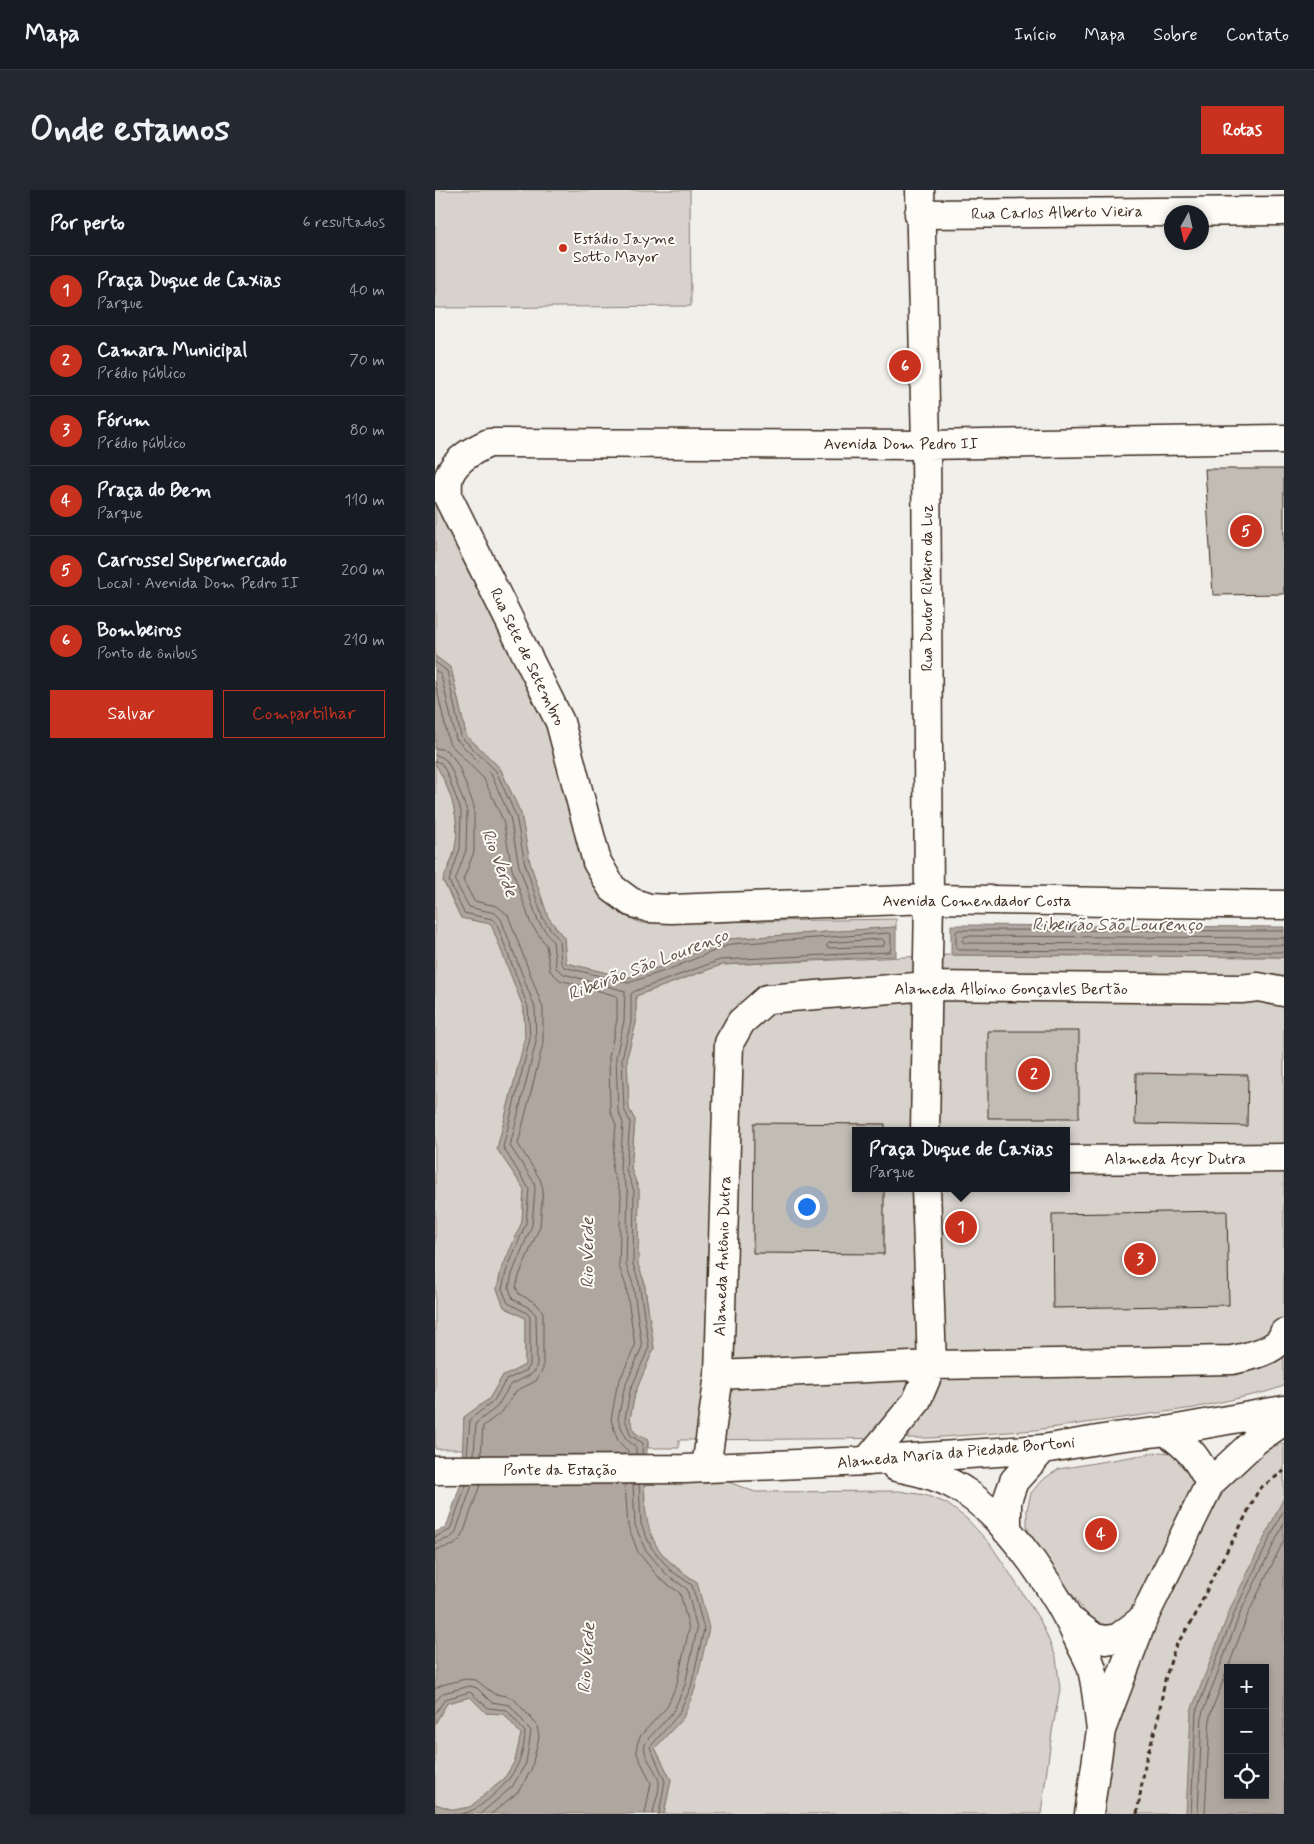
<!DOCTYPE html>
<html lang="pt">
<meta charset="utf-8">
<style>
:root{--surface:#171b24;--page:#242831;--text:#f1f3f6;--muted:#9ea1a6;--line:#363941;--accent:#c8321e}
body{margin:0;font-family:Mynerve,sans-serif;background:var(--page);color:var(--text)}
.controls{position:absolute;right:15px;bottom:15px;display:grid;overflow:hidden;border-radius:0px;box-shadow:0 2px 8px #0003}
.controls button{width:45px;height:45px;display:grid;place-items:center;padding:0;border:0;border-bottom:1px solid var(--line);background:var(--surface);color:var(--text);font:25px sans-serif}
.compass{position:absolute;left:729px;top:15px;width:45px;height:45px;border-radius:50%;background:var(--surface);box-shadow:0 2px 8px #0003;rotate:188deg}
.you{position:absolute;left:371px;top:1016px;width:18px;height:18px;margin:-12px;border:4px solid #fff;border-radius:50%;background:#1a73e8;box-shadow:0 0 0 8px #1a73e833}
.badge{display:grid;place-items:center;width:32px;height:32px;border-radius:50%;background:var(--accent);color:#fff;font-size:16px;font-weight:700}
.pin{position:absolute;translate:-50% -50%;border:2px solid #fff;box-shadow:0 1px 5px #0006}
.popup{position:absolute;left:417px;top:937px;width:218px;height:65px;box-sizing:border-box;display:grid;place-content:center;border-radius:0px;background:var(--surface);filter:drop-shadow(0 1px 4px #0005);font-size:16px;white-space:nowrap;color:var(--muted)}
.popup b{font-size:19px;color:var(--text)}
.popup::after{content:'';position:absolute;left:50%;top:100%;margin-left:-10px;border:10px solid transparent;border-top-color:var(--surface)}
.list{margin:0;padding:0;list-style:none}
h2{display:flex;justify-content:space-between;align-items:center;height:65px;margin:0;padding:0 20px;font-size:21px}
h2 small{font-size:16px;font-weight:400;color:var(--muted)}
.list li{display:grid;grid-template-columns:32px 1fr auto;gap:15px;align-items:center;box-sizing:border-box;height:70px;padding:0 20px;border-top:1px solid var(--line)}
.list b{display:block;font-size:19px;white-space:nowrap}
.list p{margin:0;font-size:16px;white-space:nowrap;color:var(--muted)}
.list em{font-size:16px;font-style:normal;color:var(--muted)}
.actions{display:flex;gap:10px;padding:15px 20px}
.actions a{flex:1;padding:11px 0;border:1px solid var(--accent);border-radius:0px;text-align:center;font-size:18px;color:var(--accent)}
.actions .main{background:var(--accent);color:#fff}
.icon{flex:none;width:28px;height:28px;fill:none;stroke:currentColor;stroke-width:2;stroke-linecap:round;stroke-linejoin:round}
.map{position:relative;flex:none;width:849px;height:1624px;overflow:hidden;border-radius:0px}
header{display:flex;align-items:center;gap:30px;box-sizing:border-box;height:70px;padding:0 25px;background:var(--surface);border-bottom:1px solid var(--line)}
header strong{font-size:24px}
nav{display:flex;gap:28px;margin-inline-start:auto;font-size:18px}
.intro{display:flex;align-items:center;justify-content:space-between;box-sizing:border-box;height:120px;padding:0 30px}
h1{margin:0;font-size:35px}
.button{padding:12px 22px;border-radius:0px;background:var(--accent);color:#fff;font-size:18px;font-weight:700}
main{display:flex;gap:30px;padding:0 30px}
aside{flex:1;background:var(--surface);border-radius:0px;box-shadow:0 2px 8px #0003}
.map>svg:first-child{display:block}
</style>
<header>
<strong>Mapa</strong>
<nav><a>Início</a><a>Mapa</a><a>Sobre</a><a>Contato</a></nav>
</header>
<div class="intro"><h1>Onde estamos</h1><a class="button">Rotas</a></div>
<main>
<aside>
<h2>Por perto<small>6 resultados</small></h2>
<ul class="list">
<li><span class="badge">1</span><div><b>Praça Duque de Caxias</b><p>Parque</p></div><em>40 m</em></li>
<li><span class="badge">2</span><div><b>Camara Municipal</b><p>Prédio público</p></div><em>70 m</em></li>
<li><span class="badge">3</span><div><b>Fórum</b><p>Prédio público</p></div><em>80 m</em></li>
<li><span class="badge">4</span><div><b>Praça do Bem</b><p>Parque</p></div><em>110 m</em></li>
<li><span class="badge">5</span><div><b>Carrossel Supermercado</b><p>Local · Avenida Dom Pedro II</p></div><em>200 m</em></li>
<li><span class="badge">6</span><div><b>Bombeiros</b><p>Ponto de ônibus</p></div><em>210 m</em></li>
</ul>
<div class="actions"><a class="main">Salvar</a><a>Compartilhar</a></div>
</aside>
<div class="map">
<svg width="849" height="1624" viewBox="0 0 849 1624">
<rect width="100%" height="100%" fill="#f1efea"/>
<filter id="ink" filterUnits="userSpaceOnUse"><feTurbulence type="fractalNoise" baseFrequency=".02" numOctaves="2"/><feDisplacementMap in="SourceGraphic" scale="10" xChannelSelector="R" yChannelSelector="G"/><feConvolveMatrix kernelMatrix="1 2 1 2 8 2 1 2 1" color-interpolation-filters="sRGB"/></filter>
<g filter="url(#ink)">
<!-- green -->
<path fill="#d7d2cc" stroke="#897e75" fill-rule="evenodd" d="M0 0H255L256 116 0 118Z
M2 311 115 532 167 706 186 724 206 733 461 729V737L294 749 234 774 192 788 131 773 129 748 113 727 95 673 86 624 65 578 31 545 16 478 0 466V312Z
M0 573C15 599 26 628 20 658 18 669 12 680 8 691L26 728 56 734 89 819 90 849 62 959 89 999 87 1032 66 1081 62 1099 69 1117 90 1128V1175L67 1187 54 1209 29 1227 28 1259H0Z
M516 765 849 767V1196L831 1202 759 1218 600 1240 495 1248 244 1250V1258H213V1250L200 1243 195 1229 200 1203 219 1158 209 1091 202 1074 204 1000 196 979 200 930 194 919 192 867 201 833V806L286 775ZM421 941H631V998H421Z
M849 1253V1624H661L670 1575 712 1443 765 1341 796 1290 818 1270 837 1257ZM793 1478H830V1605H793Z
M725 1262 737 1263 764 1286 703 1418 678 1438 658 1433 599 1352 592 1337V1320L596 1303 607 1290 624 1279Z
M291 1291 320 1302 464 1301 490 1305 511 1313 532 1329 555 1354 570 1376 606 1432 621 1467 625 1499 617 1542 606 1624H229L236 1590 220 1558 248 1528 262 1392C240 1377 215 1359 211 1331 210 1318 210 1305 209 1292Z
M35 1507 51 1523 69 1524 86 1544 80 1571 69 1589 35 1617 19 1620 0 1614V1534L12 1513Z"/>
<!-- water -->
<path fill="#aea69f" stroke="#80746b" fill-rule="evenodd" d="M0 466 16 478 31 545 65 578 86 624 95 673 113 727 129 748 131 773 192 788 234 774 294 749 461 737V766L286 775 201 806V833L192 867 194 919 200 930 196 979 204 1000 203 1074 209 1091 219 1158 200 1203 195 1229 200 1243 213 1250C209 1294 201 1345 239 1376 246 1382 254 1387 262 1392L274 1438 260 1499 248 1528 220 1558 236 1590 229 1624H0V1614L19 1620 35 1617 69 1589 80 1571 86 1544 69 1524 51 1523 35 1507 12 1513 0 1534V1342L11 1338 26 1293 29 1227 54 1209 67 1187 90 1175V1128L69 1117 62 1099 66 1081 87 1032 89 999 62 959 90 849 89 819 56 734 26 728 8 690C12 680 18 669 20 658 26 628 15 599 0 573Z
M516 735 849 737V767L516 765Z
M849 1307V1624H751L756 1521 796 1417ZM793 1478H830V1605H793Z"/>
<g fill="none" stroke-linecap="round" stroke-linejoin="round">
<!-- shore -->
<path stroke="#695c52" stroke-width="1" d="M0 472 12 481 26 547 61 581 81 626 90 674 108 729 124 750 126 772 129 777 193 793 235 779 296 754 453 743 456 744V759L454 762 285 770 200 801 196 804V832L187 868 189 919 195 932 191 979 199 1001 198 1074 204 1093 214 1157 195 1201 190 1229 196 1246 208 1253 207 1264
M0 480 6 485 21 549 56 584 75 627 84 676 103 731 118 752 121 778 129 784 190 801 189 831 181 867 183 920 188 933 185 979 193 1002 191 1075 198 1094 207 1157 189 1199 183 1229 191 1249 201 1257V1264
M0 491 14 553 49 589 68 630 77 679 96 734 111 755 115 781 125 790 182 806V830L174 867 175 920 181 935 177 980 186 1004 184 1076 191 1096 200 1156 182 1196 176 1230 183 1251 193 1261V1264
M0 558 11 560 18 567 24 577 39 616V662L28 690 39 711 62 716 73 725 108 818V854L83 954 105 989 108 999 105 1036 84 1086 81 1097 84 1104 101 1113 108 1122V1179L101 1191 81 1201 67 1222 48 1236 46 1265
M0 565 7 567 12 571 17 581 32 621 31 660 20 691 34 717 60 723 66 729 100 818 101 852 75 956 99 992 100 999 97 1035 77 1084 74 1098 78 1109 96 1119 101 1125 102 1174 100 1181 95 1185 75 1195 62 1217 41 1233 39 1265
M0 571 6 573 12 583 26 621 25 659 14 691 29 723 57 729 61 732 93 817 95 849 68 957 94 999 91 1033 71 1082 67 1099 73 1113 92 1123 95 1127V1175L92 1180 71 1190 58 1212 35 1229 32 1265
M849 741 523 740 521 742V757L523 760 849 762
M849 748 530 746 527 751 530 753 849 755
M447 749 450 752 448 756 394 758 391 756 394 753Z
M190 1294 193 1336 203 1362 225 1389 245 1403 254 1439 242 1493 232 1517 206 1545 202 1554V1564L216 1593 210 1624
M198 1294 200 1335 210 1359 231 1384 252 1399 262 1439 250 1495 238 1522 212 1550C203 1565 222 1577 224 1592 225 1601 219 1614 218 1624
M204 1294 206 1334 216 1357 235 1380 257 1395 269 1439 256 1497 243 1525 215 1557 230 1591 224 1624
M0 1347 15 1340 31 1295
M0 1353 15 1348 20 1344 37 1295
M0 1360 19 1355 27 1347 45 1295
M793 1478 813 1424 849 1350
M0 1499 7 1495 30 1489 41 1490 59 1504 72 1506 79 1509 102 1535 104 1547 96 1580 83 1602 56 1624
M0 1512 8 1503 35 1496 42 1498 56 1512 75 1515 96 1541 91 1573 77 1597 45 1624
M0 1524 10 1509 35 1502 53 1518 72 1520 90 1542C89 1571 77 1589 56 1607 45 1616 40 1621 26 1624
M756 1624 761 1522 801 1419 849 1319
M763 1624 767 1524 806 1421 849 1333
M770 1624 775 1525 793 1478"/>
</g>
<!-- building -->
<path fill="#c1bcb4" stroke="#3b2a1e" d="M770 279H849V404L778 405Z
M553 841H644V928H553Z
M701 883 813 885 812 936 700 934Z
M319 933 450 934V941H421V998H449V1064L318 1063Z
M792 1021 794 1115 618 1118 617 1024Z"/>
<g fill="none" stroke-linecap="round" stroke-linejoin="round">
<defs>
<path id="minor" d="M484 24 849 21
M490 941 494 709 236 719 214 718 196 712 177 698 162 672 125 532 13 307C13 301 12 292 14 286 21 269 38 260 54 253L491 255
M631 970 849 968
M284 1185 497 1175 797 1170C812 1167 844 1161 849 1143
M432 1271 481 1212 497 1175 491 998
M271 1278 284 1185 294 853 306 832 332 809 493 796 806 799 823 797 849 802"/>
<path id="major" d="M485 0 491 255 494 709 849 715
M491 255 849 249
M731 1241C755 1259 761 1266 775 1293
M461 1277C487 1282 511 1288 532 1303 576 1333 625 1407 646 1455 650 1463 655 1471 657 1479 662 1499 663 1520 666 1540
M0 1280 250 1279 432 1271 608 1259 681 1247 731 1241 849 1220
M572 1341V1311L579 1291 608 1259
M635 1430 660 1448 671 1450 683 1448 708 1429 775 1293 821 1250 849 1231
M654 1624 666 1540 708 1429"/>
</defs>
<!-- minor casing -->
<use href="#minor" stroke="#3b2a1e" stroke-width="31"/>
<!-- major casing -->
<use href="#major" stroke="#3b2a1e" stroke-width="31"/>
<!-- path -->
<path stroke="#3b2a1e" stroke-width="3" stroke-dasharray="5 4" stroke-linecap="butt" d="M702 1624 711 1569 722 1534 730 1490 740 1457 759 1428 782 1378 801 1345 824 1299 849 1281"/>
<!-- minor -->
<use href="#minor" stroke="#fdfcf7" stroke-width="28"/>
<!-- major -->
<use href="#major" stroke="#fdfcf7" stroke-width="28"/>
</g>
</g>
<!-- markers -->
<circle fill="#c8321e" stroke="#fdfcf7" stroke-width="2" cx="128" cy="58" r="5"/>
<g text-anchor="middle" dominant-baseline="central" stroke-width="4" stroke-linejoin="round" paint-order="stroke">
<!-- street labels -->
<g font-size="16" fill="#3b2a1e" stroke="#fdfcf7">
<text transform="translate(622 23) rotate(-1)">Rua Carlos Alberto Vieira</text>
<text x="466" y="254">Avenida Dom Pedro II</text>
<text transform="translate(492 398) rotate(-90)">Rua Doutor Ribeiro da Luz</text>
<text transform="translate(92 467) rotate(64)">Rua Sete de Setembro</text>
<text x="542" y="711">Avenida Comendador Costa</text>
<text x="576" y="799">Alameda Albino Gonçavles Bertão</text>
<text x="740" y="969">Alameda Acyr Dutra</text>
<text transform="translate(288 1066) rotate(-88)">Alameda Antônio Dutra</text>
<text transform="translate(521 1263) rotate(-5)">Alameda Maria da Piedade Bortoni</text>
<text x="125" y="1280">Ponte da Estação</text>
</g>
<!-- poi labels -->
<g font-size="16" fill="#3b2a1e" stroke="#fdfcf7" text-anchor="start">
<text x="138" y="49">Estádio Jayme<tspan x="138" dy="18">Sotto Mayor</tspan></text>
</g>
<!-- water labels -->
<g font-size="18" font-style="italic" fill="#63554b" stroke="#fdfcf7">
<text transform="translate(64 673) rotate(69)">Rio Verde</text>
<text x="682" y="735">Ribeirão São Lourenço</text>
<text transform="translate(213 775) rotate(-21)">Ribeirão São Lourenço</text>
<text transform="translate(153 1063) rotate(-90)">Rio Verde</text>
<text transform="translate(152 1468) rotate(-86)">Rio Verde</text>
</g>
</g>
</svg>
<div class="controls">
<button>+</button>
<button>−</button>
<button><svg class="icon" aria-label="locate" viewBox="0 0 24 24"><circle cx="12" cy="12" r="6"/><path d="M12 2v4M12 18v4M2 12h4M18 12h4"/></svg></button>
</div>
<svg class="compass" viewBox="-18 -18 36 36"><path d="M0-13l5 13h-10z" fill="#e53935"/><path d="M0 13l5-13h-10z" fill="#9ea1a6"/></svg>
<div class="you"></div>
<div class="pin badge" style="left:526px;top:1037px">1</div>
<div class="popup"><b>Praça Duque de Caxias</b>Parque</div>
<div class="pin badge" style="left:599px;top:884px">2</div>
<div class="pin badge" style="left:705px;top:1069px">3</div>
<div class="pin badge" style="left:666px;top:1344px">4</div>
<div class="pin badge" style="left:811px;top:341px">5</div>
<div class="pin badge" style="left:470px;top:176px">6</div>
</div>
</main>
